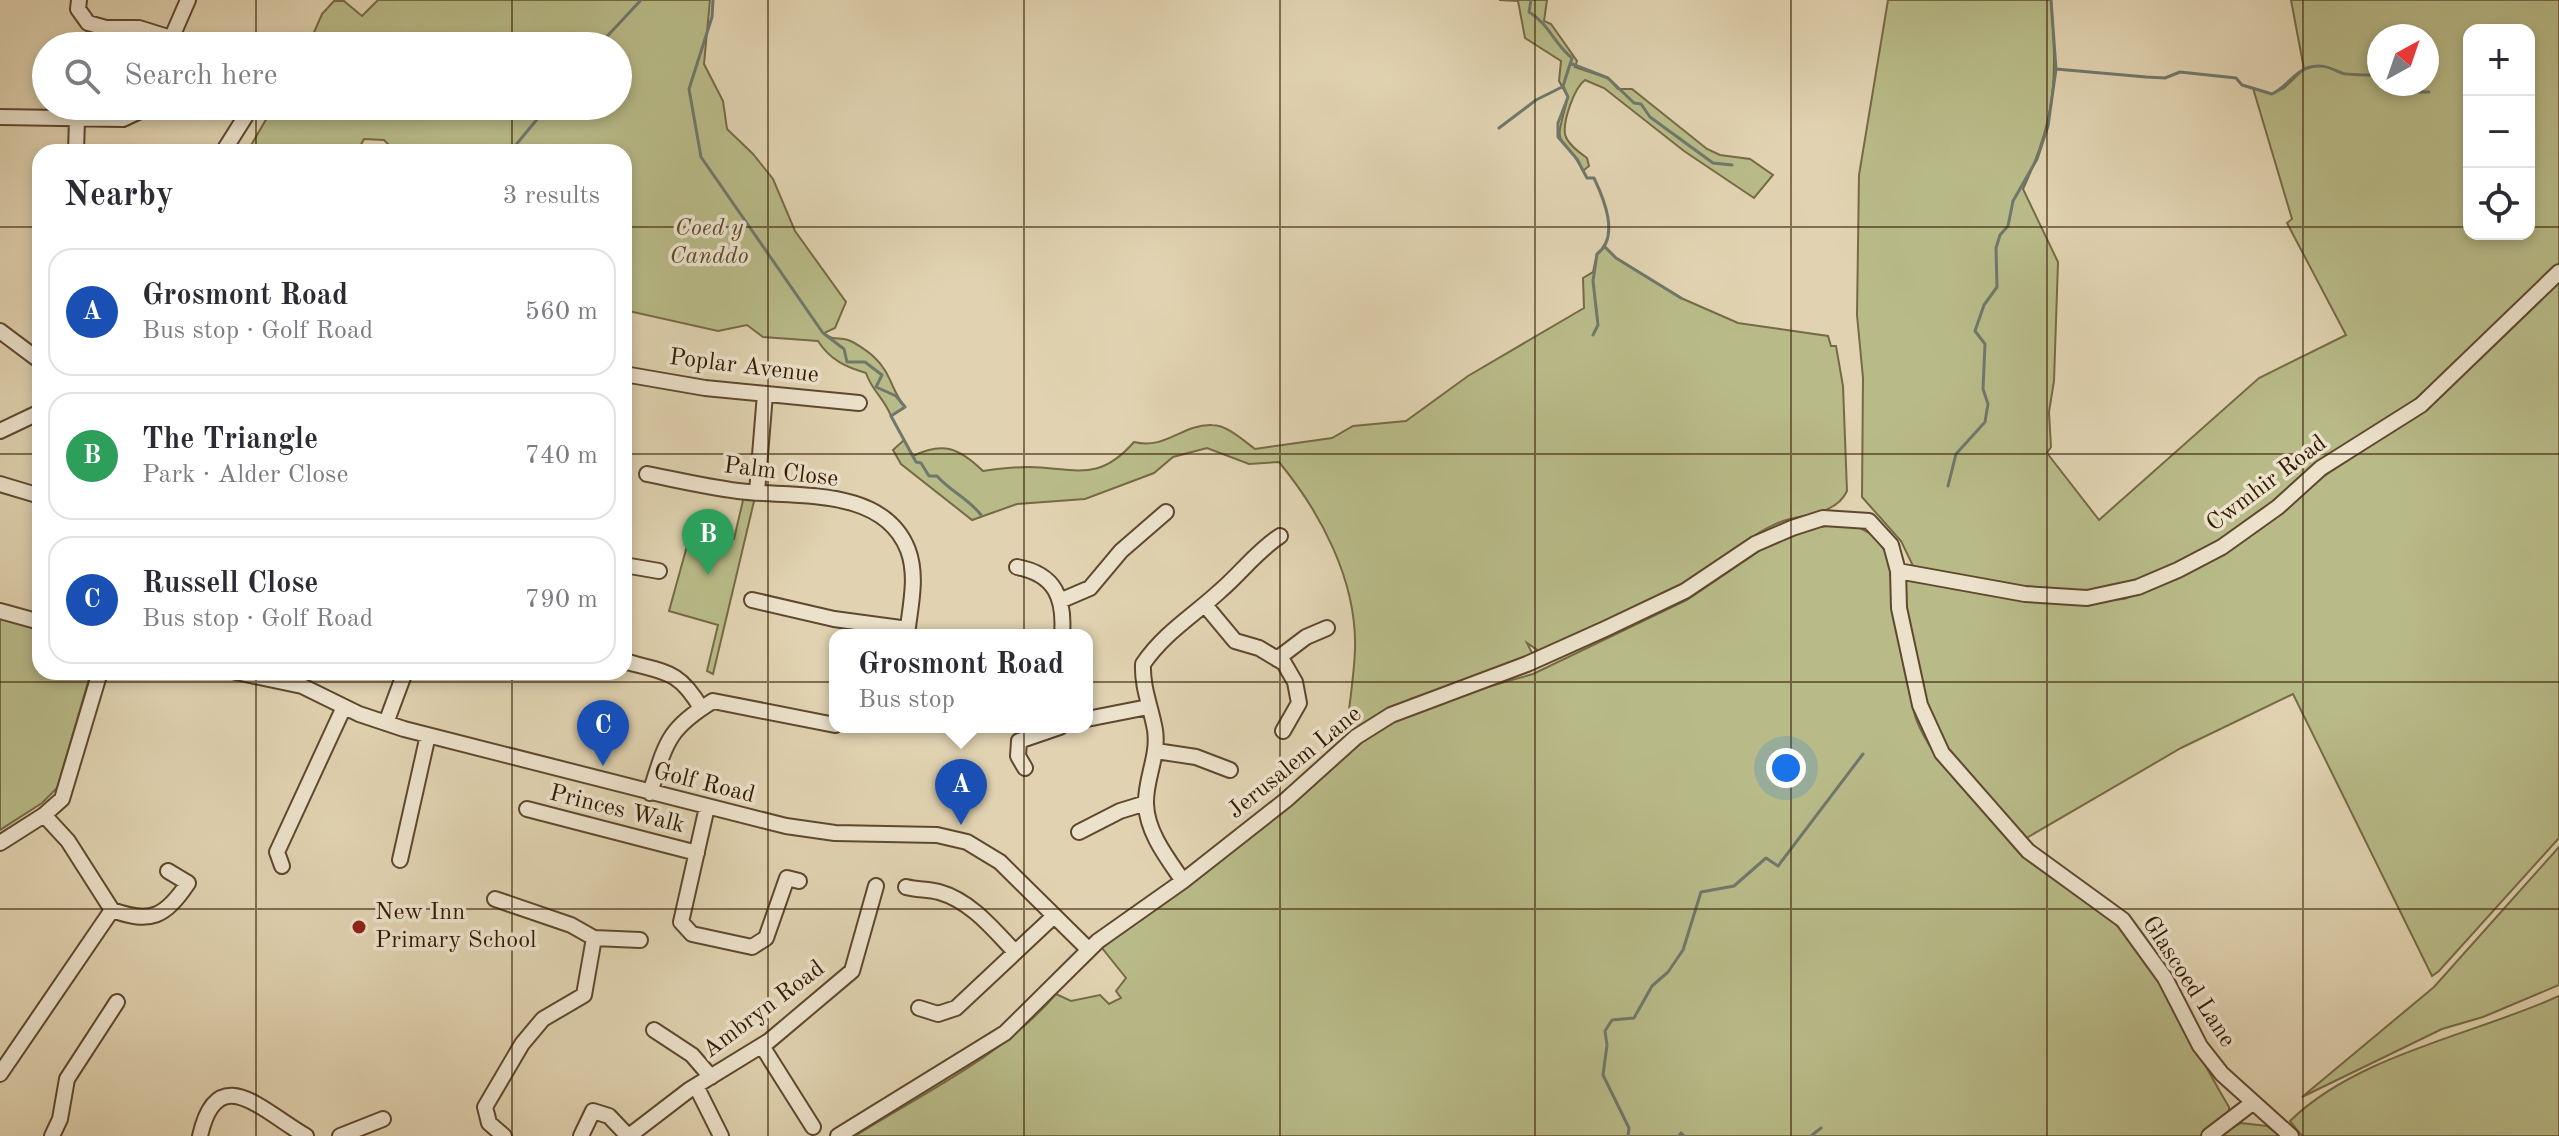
<!DOCTYPE html>
<meta charset="utf-8">
<style>
:root{--surface:#fff;--page:#f2f2f3;--text:#2b2b33;--muted:#7c7c81;--line:#e1e1e2;--accent:#8f2418}
body{margin:0;font-family:"Old Standard TT",serif;background:var(--page);color:var(--text)}
.controls{position:absolute;right:24px;top:24px;display:grid;overflow:hidden;border-radius:16px;box-shadow:0 4px 12px #0003}
.controls button{width:72px;height:72px;display:grid;place-items:center;padding:0;border:0;border-bottom:2px solid var(--line);background:var(--surface);color:var(--text);font:40px sans-serif}
.compass{position:absolute;left:2367px;top:24px;width:72px;height:72px;border-radius:50%;background:var(--surface);box-shadow:0 4px 12px #0003;rotate:40deg}
.you{position:absolute;left:1786px;top:768px;width:28px;height:28px;margin:-20px;border:6px solid #fff;border-radius:50%;background:#1a73e8;box-shadow:0 0 0 12px #1a73e833}
.badge{display:grid;place-items:center;width:52px;height:52px;border-radius:50%;background:var(--accent);color:#fff;font-size:26px;font-weight:700}
.pin{position:absolute;translate:-50% -66px;filter:drop-shadow(0 2px 4px #0008)}
.pin::after{content:'';position:absolute;top:42px;width:28px;height:24px;background:inherit;clip-path:polygon(0 0,100% 0,50% 100%)}
.popup{position:absolute;left:829px;top:629px;width:264px;height:104px;box-sizing:border-box;display:grid;place-content:center;border-radius:16px;background:var(--surface);filter:drop-shadow(0 2px 6px #0005);font-size:26px;white-space:nowrap;color:var(--muted)}
.popup b{font-size:30px;color:var(--text)}
.popup::after{content:'';position:absolute;left:50%;top:100%;margin-left:-16px;border:16px solid transparent;border-top-color:var(--surface)}
.list{margin:0;padding:0;list-style:none}
h2{display:flex;justify-content:space-between;align-items:center;height:104px;margin:0;padding:0 32px;font-size:34px}
h2 small{font-size:26px;font-weight:400;color:var(--muted)}
.list li{display:grid;grid-template-columns:52px 1fr auto;gap:24px;align-items:center;box-sizing:border-box;height:128px;margin:0 16px 16px;padding:0 16px;border:2px solid var(--line);border-radius:24px}
.list b{display:block;font-size:30px;white-space:nowrap}
.list p{margin:0;font-size:26px;white-space:nowrap;color:var(--muted)}
.list em{font-size:26px;font-style:normal;color:var(--muted)}
.icon{flex:none;width:44px;height:44px;fill:none;stroke:currentColor;stroke-width:2;stroke-linecap:round;stroke-linejoin:round}
.map{position:relative;flex:none;width:2559px;height:1136px;overflow:hidden}
.search{position:absolute;background:var(--surface);box-shadow:0 4px 12px #0003;left:32px;top:32px;width:600px;height:88px;display:flex;align-items:center;gap:20px;box-sizing:border-box;padding:0 28px;border-radius:44px;color:var(--muted);font-size:30px}
.panel{position:absolute;background:var(--surface);box-shadow:0 4px 12px #0003;left:32px;top:144px;width:600px;height:536px;border-radius:24px}
.map>svg:first-child{display:block}
</style>
<div class="map">
<svg width="2559" height="1136" viewBox="0 0 2559 1136">
<rect width="100%" height="100%" fill="#e1d3b1"/>
<filter id="stains"><feTurbulence type="fractalNoise" baseFrequency=".0025" numOctaves="4"/><feColorMatrix values="0 0 0 0 .2 0 0 0 0 .09 0 0 0 0 .02 0 0 0 .5 -.17"/></filter>
<radialGradient id="worn" r=".72"><stop offset=".6" stop-color="#630" stop-opacity="0"/><stop offset="1" stop-color="#630" stop-opacity=".3"/></radialGradient>
<!-- green -->
<path fill="#b8bb88" stroke="#766a45" stroke-width="2" fill-rule="evenodd" d="M378 0H710L704 64 723 101 727 129 753 154 773 179 795 231 846 302 835 328 824 333C833 341 838 337 848 340 856 343 869 352 875 358 891 373 892 392 905 407L891 416C884 398 872 391 866 373 846 367 830 360 818 341L763 337 747 325 718 331 624 310V152H396L384 140 364 139 357 152H247L274 106H618V46H308L322 14 334 1H344L362 16Z
M1499 0H1547L1544 21 1551 24 1577 61 1575 67 1608 78 1618 89H1632L1707 149 1720 155 1750 159 1773 175 1754 198 1684 151 1604 88 1585 80C1574 88 1563 121 1565 134 1567 144 1580 153 1587 158L1589 166 1583 171C1560 126 1552 155 1568 97L1559 81 1561 61 1525 38 1518 1Z
M1888 0H2051C2057 77 2057 117 2023 189L2058 262 2054 381 2049 412 2051 447 2047 453 2099 520 2259 378 2346 335 2287 223 2292 219 2253 88 2272 94 2284 88 2304 69 2291 0H2559V269L2426 397 2233 534 2188 559 2132 584 2088 594 2015 589 1915 570 1901 541 1862 497 1863 378 1857 315 1859 175ZM2469 30H2529V234H2469ZM2379 36H2427V84H2379Z
M1605 247 1616 258 1681 298 1738 323 1828 336 1831 346H1836L1843 386 1847 491C1836 515 1804 514 1783 521 1746 535 1718 566 1685 586 1640 612 1587 630 1539 651L1527 643 1534 657 1411 699 1346 735C1349 706 1354 678 1355 649 1357 581 1321 513 1279 462L1249 464 1207 448 1173 457 1154 473 1085 499 1017 504 972 520 901 464 893 450 904 440 913 456C943 441 959 448 983 471 998 469 1014 467 1029 467 1076 468 1098 483 1134 442 1166 450 1182 424 1212 425 1227 425 1243 440 1255 449L1332 438 1353 426 1406 421 1468 376 1584 308 1583 278 1593 272 1597 254Z
M2559 279V838L2439 971 2432 976 2293 694 2181 748 2023 840 1949 753 1927 714 1904 600 1902 584 1906 579 2085 601 2124 599 2155 587 2426 409Z
M744 496 755 497 713 674 707 671 718 625 669 611 690 535 734 539Z
M1844 523C1897 535 1888 569 1895 613 1897 625 1902 636 1905 648 1910 673 1908 703 1919 726 1952 798 2054 870 2115 923 2163 976 2192 1046 2229 1107V1113L2200 1136H855C923 1093 1003 1056 1056 994L1071 1001 1100 995 1109 1004 1121 998 1116 991 1126 978 1102 948 1237 845 1345 750 1396 720 1449 698 1533 674 1687 600 1762 549 1809 529Z
M0 611 40 622V672H91L57 788 42 803 0 830Z
M2559 847V985L2483 1017 2442 1029 2302 1097 2434 987Z
M2559 996V1136H2302L2290 1121C2357 1055 2476 1034 2559 996Z
M2241 1123 2267 1126 2280 1136H2218Z"/>
<g fill="none" stroke-linecap="round" stroke-linejoin="round">
<!-- stream -->
<path stroke="#6f786c" stroke-width="3" d="M713 0 712 17 689 89 701 157 823 333 844 349 847 362H865L882 375 876 387 896 396 905 407 891 416 916 462 921 463 929 476H937C951 492 968 498 981 515
M1531 0 1529 12C1549 24 1555 45 1572 58L1563 86 1568 97 1558 123V137L1577 159 1587 178H1594C1604 199 1620 237 1597 254L1593 281 1598 325 1593 335
M598 46 641 0
M1572 64 1608 78 1634 103 1641 104 1650 117 1713 163 1732 165
M2056 69 2146 77 2165 78 2180 72 2236 78 2242 85 2272 94C2285 88 2295 72 2307 68 2322 63 2330 68 2342 73 2345 75 2373 75 2379 75
M2409 84 2419 92H2429
M1499 128 1536 100 1562 87
M510 152 548 106
M1605 247 1616 258 1681 298
M1948 486 1956 454 1985 422 1988 404 1983 389 1985 344 1975 331 1984 305 1997 287 1996 248 2000 235 2008 226 2013 201 2037 159 2048 126 2056 69 2051 0
M1628 1136 1629 1128 1603 1075 1607 1045 1605 1031 1612 1020 1634 1018 1652 986 1668 972 1683 950 1701 892 1734 886 1766 858 1778 866 1863 754
M1679 1136 1681 1133 1684 1136
M1811 1136 1821 1128"/>
<defs>
<path id="minor" d="M79 0 78 9 88 23 106 28H139L171 38
M168 46 188 0
M0 117 123 119 140 111 143 106
M76 152 77 118
M223 152 252 106
M0 331 40 361
M624 374 705 388 859 403
M0 431 40 412
M647 474C677 480 707 487 738 491 792 498 883 485 908 550 918 577 910 607 907 635
M0 484 40 496
M757 492 765 394
M624 565 659 571
M1017 567C1055 574 1065 598 1062 635
M1898 571 2025 594 2087 598 2138 587 2178 570 2222 547 2278 507 2321 468 2421 405 2559 272
M752 600 834 619 908 629
M1062 600 1090 588 1121 551 1166 512
M1205 605 1235 641 1259 648 1284 663 1295 682 1299 703 1283 731
M0 611 40 622
M1277 659 1306 637 1327 628
M624 661C665 673 678 669 701 708
M236 672 302 686 359 714 404 729 786 826 835 833 937 835 967 842 1000 862 1088 949
M1087 719 1148 707
M386 723 405 672
M1156 751 1196 757 1230 770
M1025 768 1018 756 1019 741 1060 727
M650 793C666 743 667 729 713 701L835 725
M707 807 681 922 692 934 752 947 766 938 787 878 799 881
M527 809 697 853
M1079 832 1120 811 1146 803
M0 843 44 815 62 799 100 672
M400 860 428 735
M282 866 277 852 344 707
M1183 881C1168 859 1147 833 1146 804 1145 779 1159 756 1155 730 1151 707 1142 688 1143 664 1164 633 1193 616 1220 591 1241 573 1257 551 1280 536
M906 887C917 890 928 889 939 892 971 901 993 929 1015 952
M495 899 571 925 594 938 640 940
M112 910C151 924 165 917 188 883L168 871
M919 1008 938 1014 956 1008 1054 916
M654 1030 692 1055 711 1077
M762 1046 813 1127
M0 1074 112 910 68 841 44 815
M696 1086 721 1136
M52 1136 60 1119 67 1079 117 1002
M200 1136C217 1060 261 1110 306 1136
M340 1136 383 1119
M504 1136 489 1123 485 1107 522 1044 543 1019 584 995 594 938
M581 1136 593 1111 609 1116 628 1136
M629 1136 689 1090 769 1041 852 971 876 886
M838 1136 1005 1033 1098 941 1183 881 1286 800 1356 737 1391 715 1527 664 1605 629 1685 591 1755 544 1792 528 1823 518 1869 521 1891 545 1898 571 1899 608 1920 705 1942 753 2028 851 2123 920 2165 978 2200 1046 2222 1074 2291 1136
M2209 1136 2251 1104"/>
</defs>
<!-- minor casing -->
<use href="#minor" stroke="#5f482e" stroke-width="18"/>
<!-- minor -->
<use href="#minor" stroke="#ece2cc" stroke-width="14"/>
</g>
<!-- grid -->
<path fill="none" stroke="#341a02" stroke-width="2" stroke-opacity="0.55" d="M256 0V46M512 0V46M768 0V1136M1024 0V1136M1280 0V1136M1535 0V1136M1791 0V1136M2047 0V1136M2303 0V1136M256 106V152M512 106V152M0 227H40M624 227H2469M2529 227H2559M0 454H40M624 454H2559M256 672V1136M512 672V1136M0 682H2559M0 909H2559"/>
<!-- markers -->
<circle fill="#8f2418" stroke="#ece2cc" stroke-width="3" cx="359" cy="927" r="8"/>
<g text-anchor="middle" dominant-baseline="central" stroke-width="7" stroke-linejoin="round" paint-order="stroke">
<!-- park labels -->
<g font-size="24" font-style="italic" fill="#5c4a2a" stroke="#ece2cc">
<text x="709" y="229">Coed y<tspan x="709" dy="28">Canddo</tspan></text>
</g>
<!-- street labels -->
<g font-size="24" fill="#341a02" stroke="#ece2cc">
<text transform="translate(744 367) rotate(7)">Poplar Avenue</text>
<text transform="translate(781 473) rotate(7)">Palm Close</text>
<text transform="translate(2267 484) rotate(-37)">Cwmhir Road</text>
<text transform="translate(1295 763) rotate(-39)">Jerusalem Lane</text>
<text transform="translate(704 784) rotate(14)">Golf Road</text>
<text transform="translate(617 810) rotate(14)">Princes Walk</text>
<text transform="translate(2188 982) rotate(57)">Glascoed Lane</text>
<text transform="translate(764 1010) rotate(-37)">Ambryn Road</text>
</g>
<!-- poi labels -->
<g font-size="24" fill="#341a02" stroke="#ece2cc" text-anchor="start">
<text x="375" y="913">New Inn<tspan x="375" dy="28">Primary School</tspan></text>
</g>
</g>
<rect width="100%" height="100%" filter="url(#stains)"/>
<rect width="100%" height="100%" fill="url(#worn)"/>
</svg>
<div class="controls">
<button>+</button>
<button>−</button>
<button><svg class="icon" aria-label="locate" viewBox="0 0 24 24"><circle cx="12" cy="12" r="6"/><path d="M12 2v4M12 18v4M2 12h4M18 12h4"/></svg></button>
</div>
<svg class="compass" viewBox="-18 -18 36 36"><path d="M0-13l5 13h-10z" fill="#e53935"/><path d="M0 13l5-13h-10z" fill="#7c7c81"/></svg>
<div class="you"></div>
<div class="pin badge" style="left:961px;top:825px;background:#1a4fb4">A</div>
<div class="popup"><b>Grosmont Road</b>Bus stop</div>
<div class="pin badge" style="left:708px;top:575px;background:#2e9e5b">B</div>
<div class="pin badge" style="left:603px;top:766px;background:#1a4fb4">C</div>
<div class="search"><svg class="icon" aria-label="search" viewBox="0 0 24 24"><circle cx="10" cy="10" r="6"/><path d="M15 15l6 6"/></svg>Search here</div>
<section class="panel">
<h2>Nearby<small>3 results</small></h2>
<ul class="list">
<li><span class="badge" style="background:#1a4fb4">A</span><div><b>Grosmont Road</b><p>Bus stop · Golf Road</p></div><em>560 m</em></li>
<li><span class="badge" style="background:#2e9e5b">B</span><div><b>The Triangle</b><p>Park · Alder Close</p></div><em>740 m</em></li>
<li><span class="badge" style="background:#1a4fb4">C</span><div><b>Russell Close</b><p>Bus stop · Golf Road</p></div><em>790 m</em></li>
</ul>
</section>
</div>
